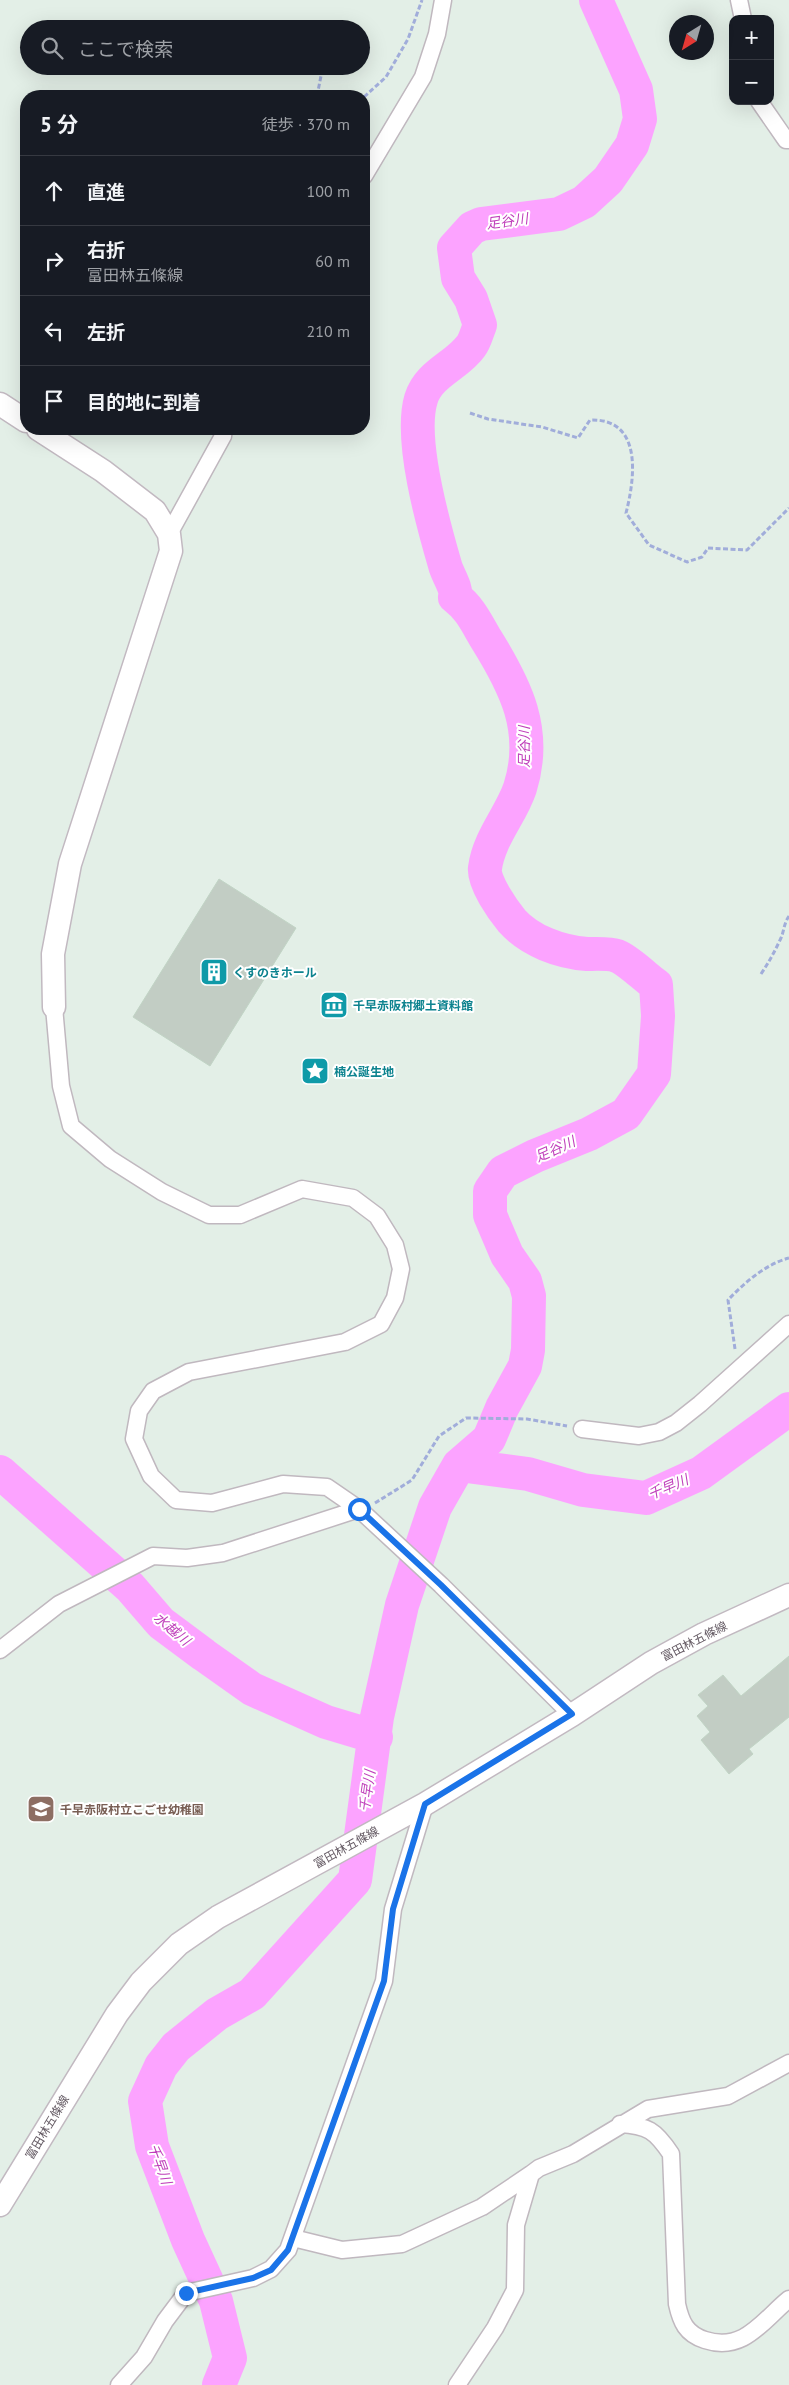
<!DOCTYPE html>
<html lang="ja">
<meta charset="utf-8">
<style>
:root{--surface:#171b24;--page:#20242c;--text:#f1f3f6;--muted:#9ea1a6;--line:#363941}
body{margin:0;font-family:"PT Sans","Noto Sans JP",sans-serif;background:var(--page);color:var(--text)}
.controls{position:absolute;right:15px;top:15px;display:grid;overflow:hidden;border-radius:10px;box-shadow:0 5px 20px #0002}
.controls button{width:45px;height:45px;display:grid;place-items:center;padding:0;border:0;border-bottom:1px solid var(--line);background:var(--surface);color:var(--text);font:25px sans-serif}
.compass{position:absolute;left:669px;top:15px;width:45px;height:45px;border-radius:50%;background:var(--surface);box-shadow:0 5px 20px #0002;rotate:217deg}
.stop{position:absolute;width:15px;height:15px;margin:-11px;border:4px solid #1a73e8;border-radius:50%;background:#fff}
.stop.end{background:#1a73e8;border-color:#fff;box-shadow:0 1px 5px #0008}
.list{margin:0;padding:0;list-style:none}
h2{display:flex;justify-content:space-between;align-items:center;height:65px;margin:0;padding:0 20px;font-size:21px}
h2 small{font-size:16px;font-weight:400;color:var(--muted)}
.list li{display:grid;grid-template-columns:32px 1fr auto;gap:15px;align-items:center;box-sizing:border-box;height:70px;padding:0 20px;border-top:1px solid var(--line)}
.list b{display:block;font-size:19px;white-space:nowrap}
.list p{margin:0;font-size:16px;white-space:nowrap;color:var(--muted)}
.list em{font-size:16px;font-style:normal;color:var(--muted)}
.icon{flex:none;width:28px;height:28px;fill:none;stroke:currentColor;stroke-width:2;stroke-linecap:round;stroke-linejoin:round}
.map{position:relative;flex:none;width:789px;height:2385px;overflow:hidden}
.search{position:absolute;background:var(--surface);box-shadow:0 5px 20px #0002;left:20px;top:20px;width:350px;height:55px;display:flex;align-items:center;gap:12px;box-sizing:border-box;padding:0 18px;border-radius:28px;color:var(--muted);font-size:19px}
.panel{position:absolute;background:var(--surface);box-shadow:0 5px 20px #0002;left:20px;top:90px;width:350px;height:345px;border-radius:20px}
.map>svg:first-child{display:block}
</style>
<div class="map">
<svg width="789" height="2385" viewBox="0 0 789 2385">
<rect width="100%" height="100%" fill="#e3efe7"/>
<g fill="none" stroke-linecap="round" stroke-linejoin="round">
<!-- river -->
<path stroke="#fca3ff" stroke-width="34" d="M459 1465 528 1474 583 1490 646 1498 701 1473 789 1409
M0 1472 130 1587 161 1623 204 1655 252 1689 326 1722 376 1737
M219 2385 230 2358 216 2301 188 2240 152 2146 145 2101 161 2066 176 2047 217 2014 252 1994 355 1880 377 1717 402 1605 435 1507 459 1465 489 1439 502 1408 525 1366 528 1350 529 1296 525 1281 507 1255 490 1215V1191L503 1172 535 1156 589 1134 626 1114 654 1074 658 1016 656 985C646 978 628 960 617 956 609 953 595 954 587 954 560 952 530 941 512 921 503 910 483 882 485 868 489 838 511 815 520 788 538 731 516 687 486 639 477 624 470 608 455 597 457 587 447 574 445 565 433 524 409 439 421 399 429 373 457 366 471 346 475 341 477 332 480 325L471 299 458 278 454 248 472 228 481 224 559 214 584 202 608 180 632 145 640 119 636 90 596 0"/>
</g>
<!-- building -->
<path fill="#c2cdc4" stroke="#c1d4c5" d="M219 879 296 928 210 1066 133 1017Z
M789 1656V1717L749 1749 753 1754 729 1774 701 1740 710 1732 697 1716 708 1706 698 1695 723 1675 741 1696Z"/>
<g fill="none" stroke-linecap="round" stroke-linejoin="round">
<defs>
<path id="street" d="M739 0 743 19
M759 101 786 140H789
M364 176 423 77 437 34 443 0
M169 534 223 436 224 429
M54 1007 61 1086 71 1126 110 1159 162 1192 209 1215H240L302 1189 353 1198 377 1216 395 1245 401 1269 395 1298 381 1324 345 1342 189 1372 153 1391 139 1411 134 1439 151 1476 176 1500 212 1503 283 1484 327 1487 359 1509 441 1585 572 1715
M582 1429 639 1436 659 1432 676 1423 700 1404 789 1324
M0 1650 59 1604 153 1556 187 1558 223 1553 359 1509
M620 2124C648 2126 655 2130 671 2154L677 2304C681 2322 686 2334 705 2340 744 2353 763 2320 789 2299
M293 2238 342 2250 402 2244 482 2207 531 2174
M119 2385 144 2357 165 2321 186 2293 253 2278 271 2269 288 2250 384 1981 393 1909 425 1804
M457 2385 495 2328 515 2290 516 2225 531 2174 539 2168 573 2154 648 2109 728 2096 789 2063"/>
<path id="secondary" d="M0 404 26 421
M38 429 103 471 155 511 169 534 171 551 70 864 53 954 54 1007
M0 2205 117 2014 141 1982 179 1944 218 1917 425 1804 572 1715 651 1663 704 1634 789 1595"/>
</defs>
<!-- street casing -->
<use href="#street" stroke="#c0b8bf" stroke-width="19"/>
<!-- secondary casing -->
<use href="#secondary" stroke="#c2b9c1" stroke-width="25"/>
<!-- path -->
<path stroke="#a1adda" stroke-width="3" stroke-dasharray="5 2.5" stroke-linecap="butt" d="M317 96 323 66
M364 97 386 77 408 39 422 0
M470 413 488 419 542 427 578 438 590 420C643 418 635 478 626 513L649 545 687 562 702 557 708 548 747 550 789 508
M761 974C769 962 775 951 781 938 784 931 784 923 789 916
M735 1349 728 1300C744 1283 766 1264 789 1258
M375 1503 412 1480 439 1436 466 1418 527 1419 567 1426"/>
<!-- street -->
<use href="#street" stroke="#fff" stroke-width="16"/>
<!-- secondary -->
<use href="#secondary" stroke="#fff" stroke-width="22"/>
</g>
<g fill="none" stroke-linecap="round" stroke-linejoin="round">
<!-- route -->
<path stroke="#1a73e8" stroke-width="6" d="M186 2293 253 2278 271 2270 288 2250 384 1981 393 1909 425 1804 572 1714 441 1585 359 1509"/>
</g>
<!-- icons -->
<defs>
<symbol id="building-square" viewBox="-11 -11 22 22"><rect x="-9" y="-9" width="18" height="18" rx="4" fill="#0f9aa8" stroke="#fff"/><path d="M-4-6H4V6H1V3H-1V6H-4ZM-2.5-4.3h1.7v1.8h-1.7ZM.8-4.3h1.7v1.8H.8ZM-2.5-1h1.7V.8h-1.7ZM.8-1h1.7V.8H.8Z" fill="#fff"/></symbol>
<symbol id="museum-square" viewBox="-11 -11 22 22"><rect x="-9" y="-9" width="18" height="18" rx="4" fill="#0f9aa8" stroke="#fff"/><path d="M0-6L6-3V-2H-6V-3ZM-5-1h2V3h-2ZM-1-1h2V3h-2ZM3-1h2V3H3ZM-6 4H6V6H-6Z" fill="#fff"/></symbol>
<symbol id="sight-square" viewBox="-11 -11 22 22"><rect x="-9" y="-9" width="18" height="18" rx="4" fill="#0f9aa8" stroke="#fff"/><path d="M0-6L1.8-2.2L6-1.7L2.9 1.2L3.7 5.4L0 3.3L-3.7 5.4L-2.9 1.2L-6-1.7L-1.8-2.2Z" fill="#fff"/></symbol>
<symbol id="school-square" viewBox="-11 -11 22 22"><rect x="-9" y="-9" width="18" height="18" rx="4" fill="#8d6e63" stroke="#fff"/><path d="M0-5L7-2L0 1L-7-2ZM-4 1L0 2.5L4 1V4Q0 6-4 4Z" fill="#fff"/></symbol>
</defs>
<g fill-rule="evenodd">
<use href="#building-square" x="198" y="956" width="32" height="32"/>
<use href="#museum-square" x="318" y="989" width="32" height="32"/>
<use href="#sight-square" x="299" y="1055" width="32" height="32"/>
<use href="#school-square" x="25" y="1793" width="32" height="32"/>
</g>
<g text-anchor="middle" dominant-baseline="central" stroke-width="4" stroke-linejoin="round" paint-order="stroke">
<!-- culture labels -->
<g font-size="12" font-weight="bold" fill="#0d838f" stroke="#fff" text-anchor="start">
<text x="233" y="972">くすのきホール</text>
<text x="353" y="1005">千早赤阪村郷土資料館</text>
<text x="334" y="1071">楠公誕生地</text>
</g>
<!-- street labels -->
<g font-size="12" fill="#655b64" stroke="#fff">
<text transform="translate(694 1641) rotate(-27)">富田林五條線</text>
<text transform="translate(346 1847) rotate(-29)">富田林五條線</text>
<text transform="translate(47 2127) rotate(-59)">富田林五條線</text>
</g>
<!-- education labels -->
<g font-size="12" font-weight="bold" fill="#785e54" stroke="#fff" text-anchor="start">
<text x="60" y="1809">千早赤阪村立こごせ幼稚園</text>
</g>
<!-- water labels -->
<g font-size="14" font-style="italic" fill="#bf3eba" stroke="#fff">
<text transform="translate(507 221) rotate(-8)">足谷川</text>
<text transform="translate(524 747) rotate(-90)">足谷川</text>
<text transform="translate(555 1149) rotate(-24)">足谷川</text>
<text transform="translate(668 1487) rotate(-23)">千早川</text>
<text transform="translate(172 1629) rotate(40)">水越川</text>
<text transform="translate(367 1791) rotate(-82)">千早川</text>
<text transform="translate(160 2164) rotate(70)">千早川</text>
</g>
</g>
</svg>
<div class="controls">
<button>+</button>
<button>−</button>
</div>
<svg class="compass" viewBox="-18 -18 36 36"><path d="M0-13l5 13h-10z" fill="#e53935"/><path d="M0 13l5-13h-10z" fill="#9ea1a6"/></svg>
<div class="stop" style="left:359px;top:1509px"></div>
<div class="stop end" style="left:186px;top:2293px"></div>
<div class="search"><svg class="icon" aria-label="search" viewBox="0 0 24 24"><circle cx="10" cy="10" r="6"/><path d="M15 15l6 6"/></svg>ここで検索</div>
<section class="panel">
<h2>5 分<small>徒歩 · 370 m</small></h2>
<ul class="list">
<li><svg class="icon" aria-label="ahead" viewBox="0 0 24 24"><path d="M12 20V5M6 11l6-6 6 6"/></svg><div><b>直進</b></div><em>100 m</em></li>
<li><svg class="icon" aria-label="right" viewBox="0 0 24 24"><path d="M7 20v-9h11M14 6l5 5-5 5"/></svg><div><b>右折</b><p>富田林五條線</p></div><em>60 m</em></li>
<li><svg class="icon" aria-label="left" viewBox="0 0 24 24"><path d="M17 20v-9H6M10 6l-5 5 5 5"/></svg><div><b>左折</b></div><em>210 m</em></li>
<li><svg class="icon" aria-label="arrive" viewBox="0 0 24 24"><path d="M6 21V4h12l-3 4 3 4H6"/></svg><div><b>目的地に到着</b></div></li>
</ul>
</section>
</div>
